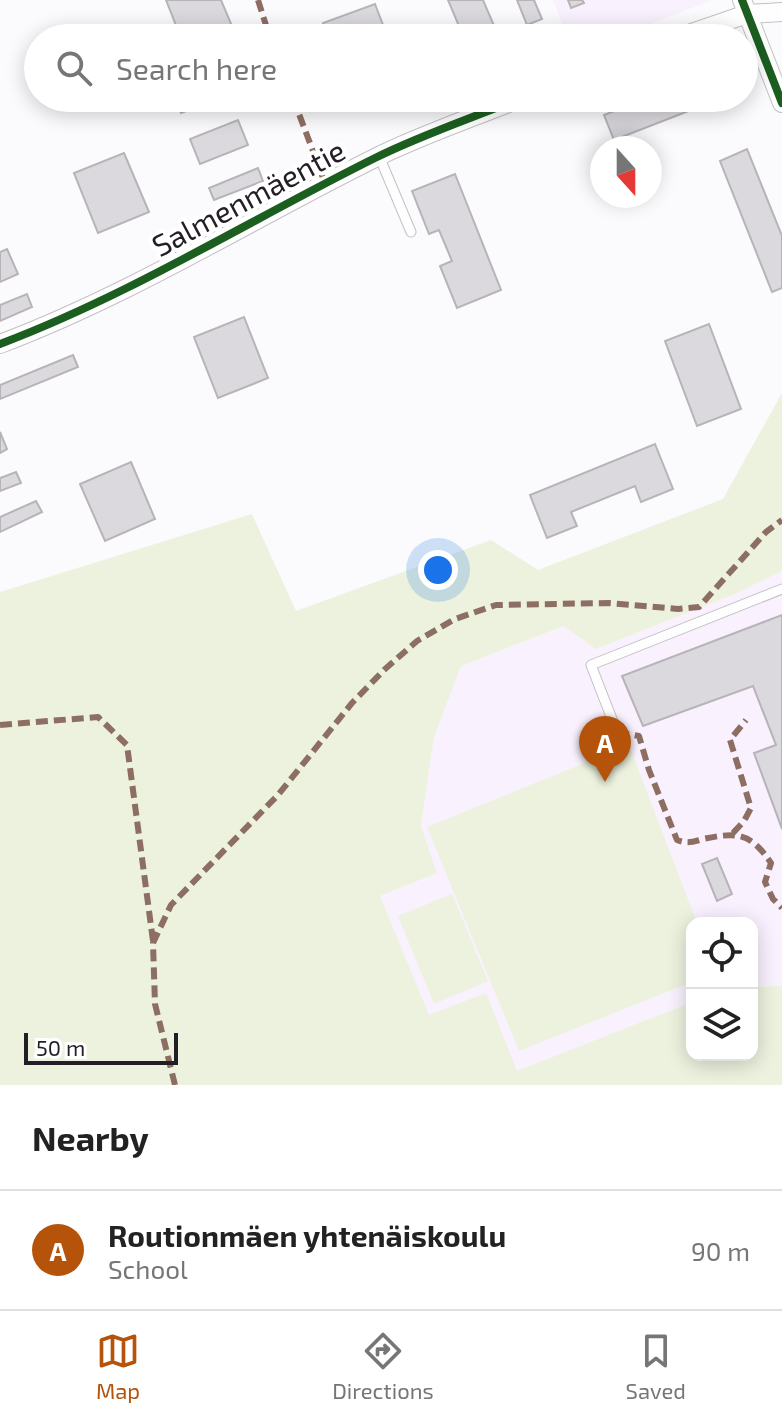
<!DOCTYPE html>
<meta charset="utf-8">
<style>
:root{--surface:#fff;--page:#f6f6f6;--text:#222;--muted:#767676;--line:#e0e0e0;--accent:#b45309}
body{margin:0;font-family:"Exo 2",sans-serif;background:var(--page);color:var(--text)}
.controls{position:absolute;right:24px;bottom:24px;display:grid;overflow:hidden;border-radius:16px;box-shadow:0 4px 20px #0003}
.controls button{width:72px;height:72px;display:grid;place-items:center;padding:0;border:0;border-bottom:2px solid var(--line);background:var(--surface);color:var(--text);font:40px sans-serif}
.compass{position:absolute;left:590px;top:136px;width:72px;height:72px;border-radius:50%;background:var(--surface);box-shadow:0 4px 20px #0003;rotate:159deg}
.scale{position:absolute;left:24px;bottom:20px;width:154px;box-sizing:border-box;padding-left:8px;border:4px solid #231e25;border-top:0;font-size:22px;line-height:28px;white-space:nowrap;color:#231e25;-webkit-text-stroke:6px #fff;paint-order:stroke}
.you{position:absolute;left:438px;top:570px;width:28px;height:28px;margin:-20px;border:6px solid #fff;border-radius:50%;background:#1a73e8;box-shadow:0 0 0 12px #1a73e833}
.badge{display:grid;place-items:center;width:52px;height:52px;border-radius:50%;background:var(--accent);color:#fff;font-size:26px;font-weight:700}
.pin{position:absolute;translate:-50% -66px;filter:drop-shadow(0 2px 4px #0008)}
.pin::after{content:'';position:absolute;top:42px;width:28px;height:24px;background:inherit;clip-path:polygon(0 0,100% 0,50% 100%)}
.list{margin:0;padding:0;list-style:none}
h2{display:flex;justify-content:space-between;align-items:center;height:104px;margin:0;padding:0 32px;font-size:34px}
h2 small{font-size:26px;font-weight:400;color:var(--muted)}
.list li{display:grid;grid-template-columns:52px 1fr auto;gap:24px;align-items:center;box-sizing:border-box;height:120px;padding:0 32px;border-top:2px solid var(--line)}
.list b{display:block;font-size:30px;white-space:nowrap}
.list p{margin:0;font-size:26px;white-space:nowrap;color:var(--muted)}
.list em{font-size:26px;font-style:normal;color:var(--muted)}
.icon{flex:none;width:44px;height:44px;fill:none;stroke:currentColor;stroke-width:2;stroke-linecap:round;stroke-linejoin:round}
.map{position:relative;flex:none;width:782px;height:1085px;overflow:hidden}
.search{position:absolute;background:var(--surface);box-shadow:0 4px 20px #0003;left:24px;right:24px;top:24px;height:88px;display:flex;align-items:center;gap:20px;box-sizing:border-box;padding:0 28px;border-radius:44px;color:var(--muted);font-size:30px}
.sheet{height:224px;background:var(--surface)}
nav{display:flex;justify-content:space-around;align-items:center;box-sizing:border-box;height:112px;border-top:2px solid var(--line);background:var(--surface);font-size:22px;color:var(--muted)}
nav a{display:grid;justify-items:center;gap:4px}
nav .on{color:var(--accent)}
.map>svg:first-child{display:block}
</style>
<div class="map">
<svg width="782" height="1085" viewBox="0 0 782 1085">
<rect width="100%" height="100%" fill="#fbfafc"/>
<!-- built -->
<path fill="#f9f1fd" d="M553 0H712L614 38H568Z
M782 571V986L752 987V923H692V1002L517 1071 429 1016 380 896 437 873 421 826 434 737 461 666 565 626 596 649 735 594Z"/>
<!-- green -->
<path fill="#ecf2de" d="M782 393V571L735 594 596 649 564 626 461 666 434 737 421 826 437 873 380 896 429 1015 486 993 517 1071 692 1002V1055H752V987L782 986V1085H0V592L252 514 296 611 491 540 538 570 723 499Z
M629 745 697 923H692V982L519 1051 427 827Z
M452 894 488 981 434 1004 398 916Z"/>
<!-- building -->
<path fill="#dcd9de" stroke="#b6b4b7" stroke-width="2" d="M166 0H221L237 38H181Z
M448 0H483L498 35 491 38H464Z
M517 0H534L542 19 527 25Z
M568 0H582L584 3 571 8Z
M375 4 388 38H329L323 23Z
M185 98H221L181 113 177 101Z
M647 98H722L614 140 604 115Z
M238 120 248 145 200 164 190 139Z
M747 149 782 236V288L772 292 720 161Z
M124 153 149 212 98 233 74 173Z
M258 168 263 181 214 200 209 188Z
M455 174 501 290 457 308 440 266 452 261 439 230 429 234 412 191Z
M7 249 18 274 0 282V252Z
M27 294 32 307 0 321V305Z
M244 317 268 378 218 398 194 337Z
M709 324 741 409 697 426 665 341Z
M73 355 78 367 0 399V385Z
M0 432 7 449 0 453Z
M655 444 673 489 641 502 635 486 571 512 577 526 547 538 530 495Z
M131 462 155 519 105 541 80 484Z
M16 472 21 483 0 491V478Z
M36 501 42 512 0 532V517Z
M782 615V829L754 753 776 745 753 686 643 726 622 676Z
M717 858 732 894 717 901 702 864Z"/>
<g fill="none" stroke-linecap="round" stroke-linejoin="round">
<defs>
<path id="service" d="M379 156 411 232
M617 732 591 665 782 589"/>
<path id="minor" d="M742 0 782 103
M677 38 747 14 782 12
M0 344C130 295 250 220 375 158 421 135 472 118 521 98"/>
</defs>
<!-- service casing -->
<use href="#service" stroke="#c3c1c4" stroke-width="11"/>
<!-- minor casing -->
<use href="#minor" stroke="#c3c1c4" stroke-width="20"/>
<!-- service -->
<use href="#service" stroke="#fefeff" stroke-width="9"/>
<!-- minor -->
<use href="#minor" stroke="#fefeff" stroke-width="18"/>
<!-- quiet -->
<path stroke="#8d6e63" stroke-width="6" stroke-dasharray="12 6" stroke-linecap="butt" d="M258 0 270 38
M293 98 325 183
M0 725 98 717 127 745 153 941
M617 732 639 736 649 770 677 840C687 844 693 842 703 839 737 832 750 832 771 863L765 882 773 899 782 908
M733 833 744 821 751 808 730 740 746 720
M175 1085 155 1004 153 943 171 905 278 795 352 703 384 670 417 641 455 619 496 605 609 603 678 609 699 607 766 532 782 520"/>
<defs>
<path id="cycleway" d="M742 0 782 103
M0 344C130 295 250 220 375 158 421 135 472 118 521 98"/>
</defs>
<!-- cycleway casing -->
<use href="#cycleway" stroke="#fff" stroke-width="13"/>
<!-- cycleway -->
<use href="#cycleway" stroke="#1b5e20" stroke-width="8"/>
</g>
<g text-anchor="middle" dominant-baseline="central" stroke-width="8" stroke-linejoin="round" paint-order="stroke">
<!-- street labels -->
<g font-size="30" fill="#231e25" stroke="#fff">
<text transform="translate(248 197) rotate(-28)">Salmenmäentie</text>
</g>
</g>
</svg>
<div class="controls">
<button><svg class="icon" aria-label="locate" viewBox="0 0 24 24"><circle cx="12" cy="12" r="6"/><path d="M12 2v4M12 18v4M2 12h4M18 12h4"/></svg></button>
<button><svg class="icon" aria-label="layers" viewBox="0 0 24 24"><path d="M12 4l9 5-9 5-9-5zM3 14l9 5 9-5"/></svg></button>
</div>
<svg class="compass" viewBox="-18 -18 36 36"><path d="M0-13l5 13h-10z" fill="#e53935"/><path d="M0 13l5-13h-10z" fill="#767676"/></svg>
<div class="scale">50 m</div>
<div class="you"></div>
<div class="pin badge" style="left:605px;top:782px">A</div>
<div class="search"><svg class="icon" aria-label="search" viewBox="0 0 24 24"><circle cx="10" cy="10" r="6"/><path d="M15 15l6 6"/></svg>Search here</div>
</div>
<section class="sheet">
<h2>Nearby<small></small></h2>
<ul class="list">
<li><span class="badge">A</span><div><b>Routionmäen yhtenäiskoulu</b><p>School</p></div><em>90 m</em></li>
</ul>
</section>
<nav>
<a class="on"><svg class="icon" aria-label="map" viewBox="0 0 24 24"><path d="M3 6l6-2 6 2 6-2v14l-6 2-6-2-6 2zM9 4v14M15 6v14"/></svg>Map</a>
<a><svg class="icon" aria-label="directions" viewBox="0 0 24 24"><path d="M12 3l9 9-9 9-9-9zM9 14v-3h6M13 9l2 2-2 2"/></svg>Directions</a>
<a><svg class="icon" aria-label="saved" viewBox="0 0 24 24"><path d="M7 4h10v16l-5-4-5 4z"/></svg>Saved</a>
</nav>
